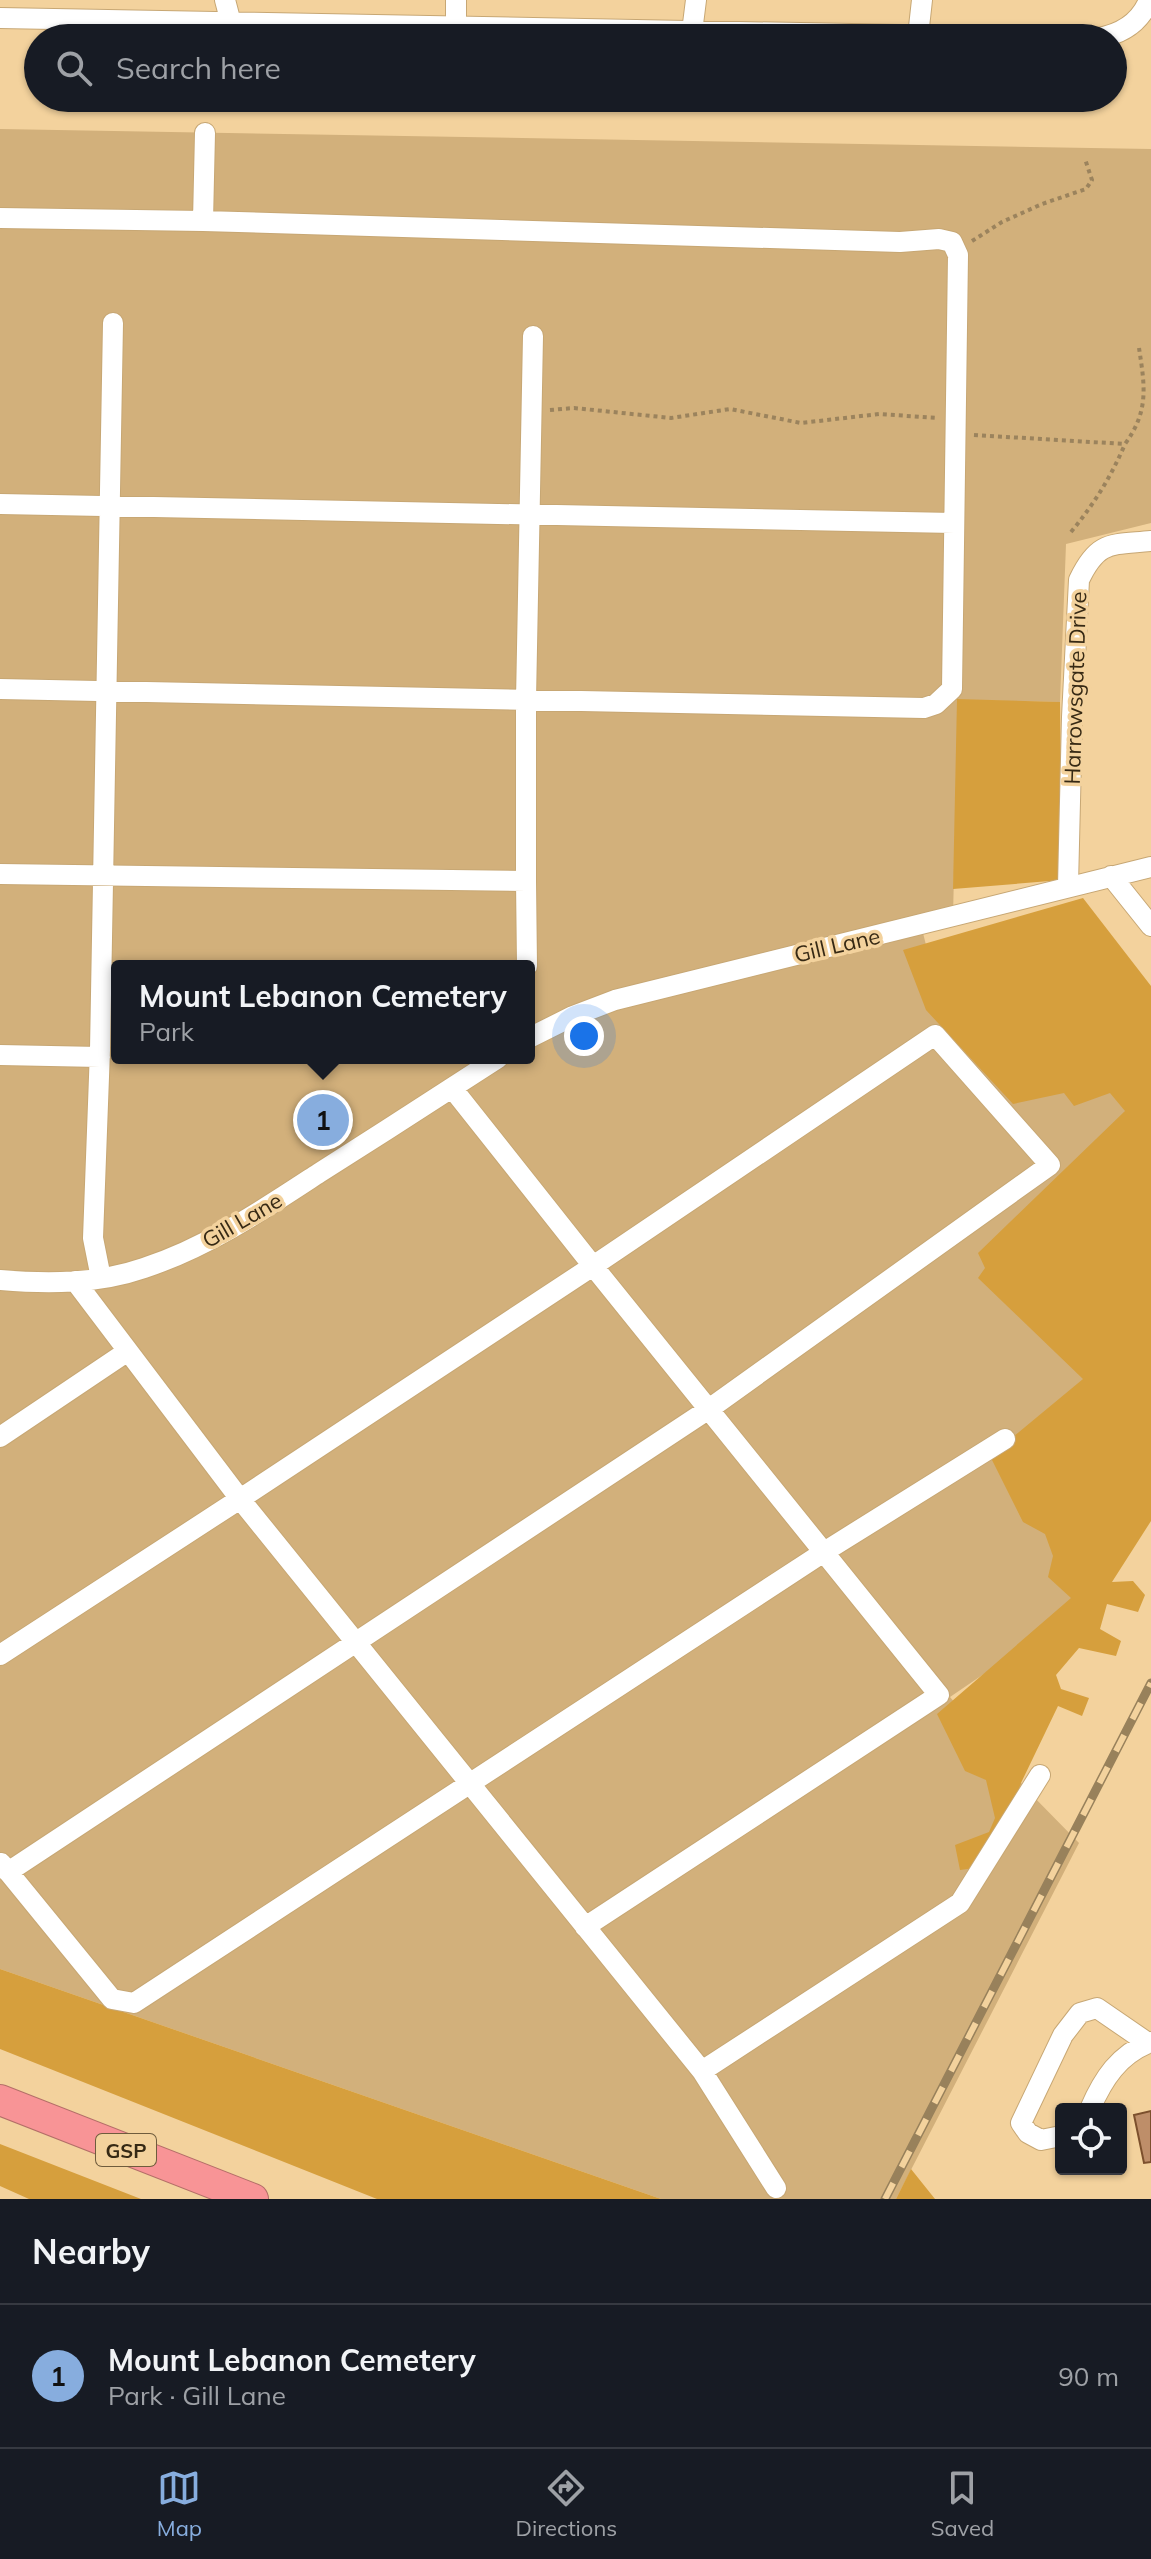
<!DOCTYPE html>
<meta charset="utf-8">
<style>
:root{--surface:#171b24;--page:#242831;--text:#f1f3f6;--muted:#9ea1a6;--line:#363941;--accent:#87adde}
body{margin:0;font-family:Mulish,sans-serif;background:var(--page);color:var(--text)}
.controls{position:absolute;right:24px;bottom:24px;display:grid;overflow:hidden;border-radius:8px;box-shadow:0 2px 6px #0004}
.controls button{width:72px;height:72px;display:grid;place-items:center;padding:0;border:0;border-bottom:2px solid var(--line);background:var(--surface);color:var(--text);font:40px sans-serif}
.you{position:absolute;left:584px;top:1036px;width:28px;height:28px;margin:-20px;border:6px solid #fff;border-radius:50%;background:#1a73e8;box-shadow:0 0 0 12px #1a73e833}
.badge{display:grid;place-items:center;width:52px;height:52px;border-radius:50%;background:var(--accent);color:#111;font-size:26px;font-weight:700}
.pin{position:absolute;translate:-50% -50%;border:4px solid #fff;box-shadow:0 2px 8px #0006}
.popup{position:absolute;left:111px;top:960px;width:424px;height:104px;box-sizing:border-box;display:grid;place-content:center;border-radius:8px;background:var(--surface);filter:drop-shadow(0 2px 6px #0005);font-size:26px;white-space:nowrap;color:var(--muted)}
.popup b{font-size:30px;color:var(--text)}
.popup::after{content:'';position:absolute;left:50%;top:100%;margin-left:-16px;border:16px solid transparent;border-top-color:var(--surface)}
.list{margin:0;padding:0;list-style:none}
h2{display:flex;justify-content:space-between;align-items:center;height:104px;margin:0;padding:0 32px;font-size:34px}
h2 small{font-size:26px;font-weight:400;color:var(--muted)}
.list li{display:grid;grid-template-columns:52px 1fr auto;gap:24px;align-items:center;box-sizing:border-box;height:144px;padding:0 32px;border-top:2px solid var(--line)}
.list b{display:block;font-size:30px;white-space:nowrap}
.list p{margin:0;font-size:26px;white-space:nowrap;color:var(--muted)}
.list em{font-size:26px;font-style:normal;color:var(--muted)}
.icon{flex:none;width:44px;height:44px;fill:none;stroke:currentColor;stroke-width:2;stroke-linecap:round;stroke-linejoin:round}
.map{position:relative;flex:none;width:1151px;height:2199px;overflow:hidden}
.search{position:absolute;background:var(--surface);box-shadow:0 2px 6px #0004;left:24px;right:24px;top:24px;height:88px;display:flex;align-items:center;gap:20px;box-sizing:border-box;padding:0 28px;border-radius:44px;color:var(--muted);font-size:30px}
.sheet{height:248px;background:var(--surface)}
nav{display:flex;justify-content:space-around;align-items:center;box-sizing:border-box;height:112px;border-top:2px solid var(--line);background:var(--surface);font-size:22px;color:var(--muted)}
nav a{display:grid;justify-items:center;gap:4px}
nav .on{color:var(--accent)}
.map>svg:first-child{display:block}
</style>
<div class="map">
<svg width="1151" height="2199" viewBox="0 0 1151 2199">
<rect width="100%" height="100%" fill="#f3d29d"/>
<!-- green -->
<path fill="#d2b07b" fill-rule="evenodd" d="M0 129 1151 149V523L1066 544 1060 702 958 700 953 917 922 929 940 1001 1107 1063 1143 1115 1104 1375 1093 1600 950 1697 1027 1790 1079 1843 896 2199H661L0 1969ZM117 966H529V1058H117Z"/>
<!-- forest -->
<path fill="#d69f3d" d="M957 699 1060 702 1062 880 953 889Z
M1083 898 1151 986V1521L1112 1582 1133 1581 1145 1595 1138 1612 1107 1604 1100 1629 1121 1641 1116 1656 1079 1648 1056 1675 1061 1689 1089 1698 1082 1716 1058 1706 1021 1783 1014 1803 1019 1819 1011 1840 993 1844 975 1868 960 1870 955 1845 989 1832 995 1818 986 1780 965 1771 937 1714 1071 1598 1048 1577 1053 1556 1045 1534 1023 1522 990 1456 1083 1379 978 1278 985 1268 978 1253 1125 1111 1110 1093 1074 1106 1064 1093 1013 1104 926 1010 903 950Z
M0 1969 661 2199H377L0 2049Z
M0 2144 141 2199H29L0 2186Z
M911 2169 935 2199H896Z"/>
<!-- building -->
<path fill="#be8e69" stroke="#7c502d" stroke-width="2" d="M1151 2111V2162L1144 2163 1134 2115Z"/>
<g fill="none" stroke-linecap="round" stroke-linejoin="round">
<defs>
<path id="minor" d="M225 0 231 23
M0 18 1062 38
M456 27V0
M692 32 696 0
M918 36 922 0
M1098 38C1121 34 1140 23 1149 0
M0 218 203 221 900 242 939 239 952 242 958 255 952 689 936 704 924 708 0 689
M203 221 205 133
M0 504 954 523
M0 874 526 881 527 966
M1111 876 1151 926
M526 881V700L533 336
M1068 886 1072 717 1079 580C1098 540 1111 545 1151 541
M529 1038 573 1016 615 1000 1151 867
M0 1055 100 1057
M101 1278 93 1238 100 1050 113 323
M0 1280C48 1284 98 1284 144 1268 208 1247 264 1209 319 1173 379 1135 438 1097 498 1058
M0 1437 128 1351
M0 1655 240 1499 75 1281
M1 1863 112 1999 134 2003 824 1552 1005 1439
M8 1872 709 1409 1050 1165 935 1035 593 1266 452 1088
M585 1927 939 1695 593 1266 240 1499 702 2071 776 2188
M702 2071 960 1903 1040 1775
M1090 2109C1103 2079 1119 2054 1151 2042
M1061 2136 1041 2140 1028 2133 1021 2123 1063 2035 1080 2013 1097 2008 1148 2043"/>
<path id="highway" d="M0 2100 253 2199"/>
</defs>
<!-- minor casing -->
<use href="#minor" stroke="#c7a774" stroke-width="22"/>
<!-- highway casing -->
<use href="#highway" stroke="#b46f68" stroke-width="32"/>
<!-- path -->
<path stroke="#9b835d" stroke-width="4" stroke-dasharray="4 4" stroke-linecap="butt" d="M972 241 1002 222 1042 204 1086 189 1092 180 1085 159
M550 410 574 408 671 418 730 409 801 423 879 414 938 418
M974 435 1125 444C1149 411 1145 387 1139 348
M1071 532C1094 504 1111 477 1125 444"/>
<!-- minor -->
<use href="#minor" stroke="#fff" stroke-width="20"/>
<!-- highway -->
<use href="#highway" stroke="#f89496" stroke-width="30"/>
<defs>
<path id="rail" d="M885 2199 1151 1683"/>
</defs>
<!-- rail casing -->
<use href="#rail" stroke="#98815b" stroke-width="9"/>
<!-- rail -->
<use href="#rail" stroke="#f3d29d" stroke-width="6" stroke-dasharray="18" stroke-linecap="butt"/>
</g>
<g text-anchor="middle" dominant-baseline="central" stroke-width="7" stroke-linejoin="round" paint-order="stroke">
<!-- shield labels -->
<rect fill="#f3d29d" stroke="#6f5c3d" stroke-width="2" x="96" y="2134" width="60" height="32" rx="6"/>
<g font-size="20" font-weight="bold" fill="#362914">
<text x="126" y="2150">GSP</text>
</g>
<!-- street labels -->
<g font-size="22" fill="#362914" stroke="#f3d29d">
<text transform="translate(1075 688) rotate(-88)">Harrowsgate Drive</text>
<text transform="translate(837 945) rotate(-13)">Gill Lane</text>
<text transform="translate(242 1220) rotate(-30)">Gill Lane</text>
</g>
</g>
</svg>
<div class="controls">
<button><svg class="icon" aria-label="locate" viewBox="0 0 24 24"><circle cx="12" cy="12" r="6"/><path d="M12 2v4M12 18v4M2 12h4M18 12h4"/></svg></button>
</div>
<div class="you"></div>
<div class="pin badge" style="left:323px;top:1120px">1</div>
<div class="popup"><b>Mount Lebanon Cemetery</b>Park</div>
<div class="search"><svg class="icon" aria-label="search" viewBox="0 0 24 24"><circle cx="10" cy="10" r="6"/><path d="M15 15l6 6"/></svg>Search here</div>
</div>
<section class="sheet">
<h2>Nearby<small></small></h2>
<ul class="list">
<li><span class="badge">1</span><div><b>Mount Lebanon Cemetery</b><p>Park · Gill Lane</p></div><em>90 m</em></li>
</ul>
</section>
<nav>
<a class="on"><svg class="icon" aria-label="map" viewBox="0 0 24 24"><path d="M3 6l6-2 6 2 6-2v14l-6 2-6-2-6 2zM9 4v14M15 6v14"/></svg>Map</a>
<a><svg class="icon" aria-label="directions" viewBox="0 0 24 24"><path d="M12 3l9 9-9 9-9-9zM9 14v-3h6M13 9l2 2-2 2"/></svg>Directions</a>
<a><svg class="icon" aria-label="saved" viewBox="0 0 24 24"><path d="M7 4h10v16l-5-4-5 4z"/></svg>Saved</a>
</nav>
